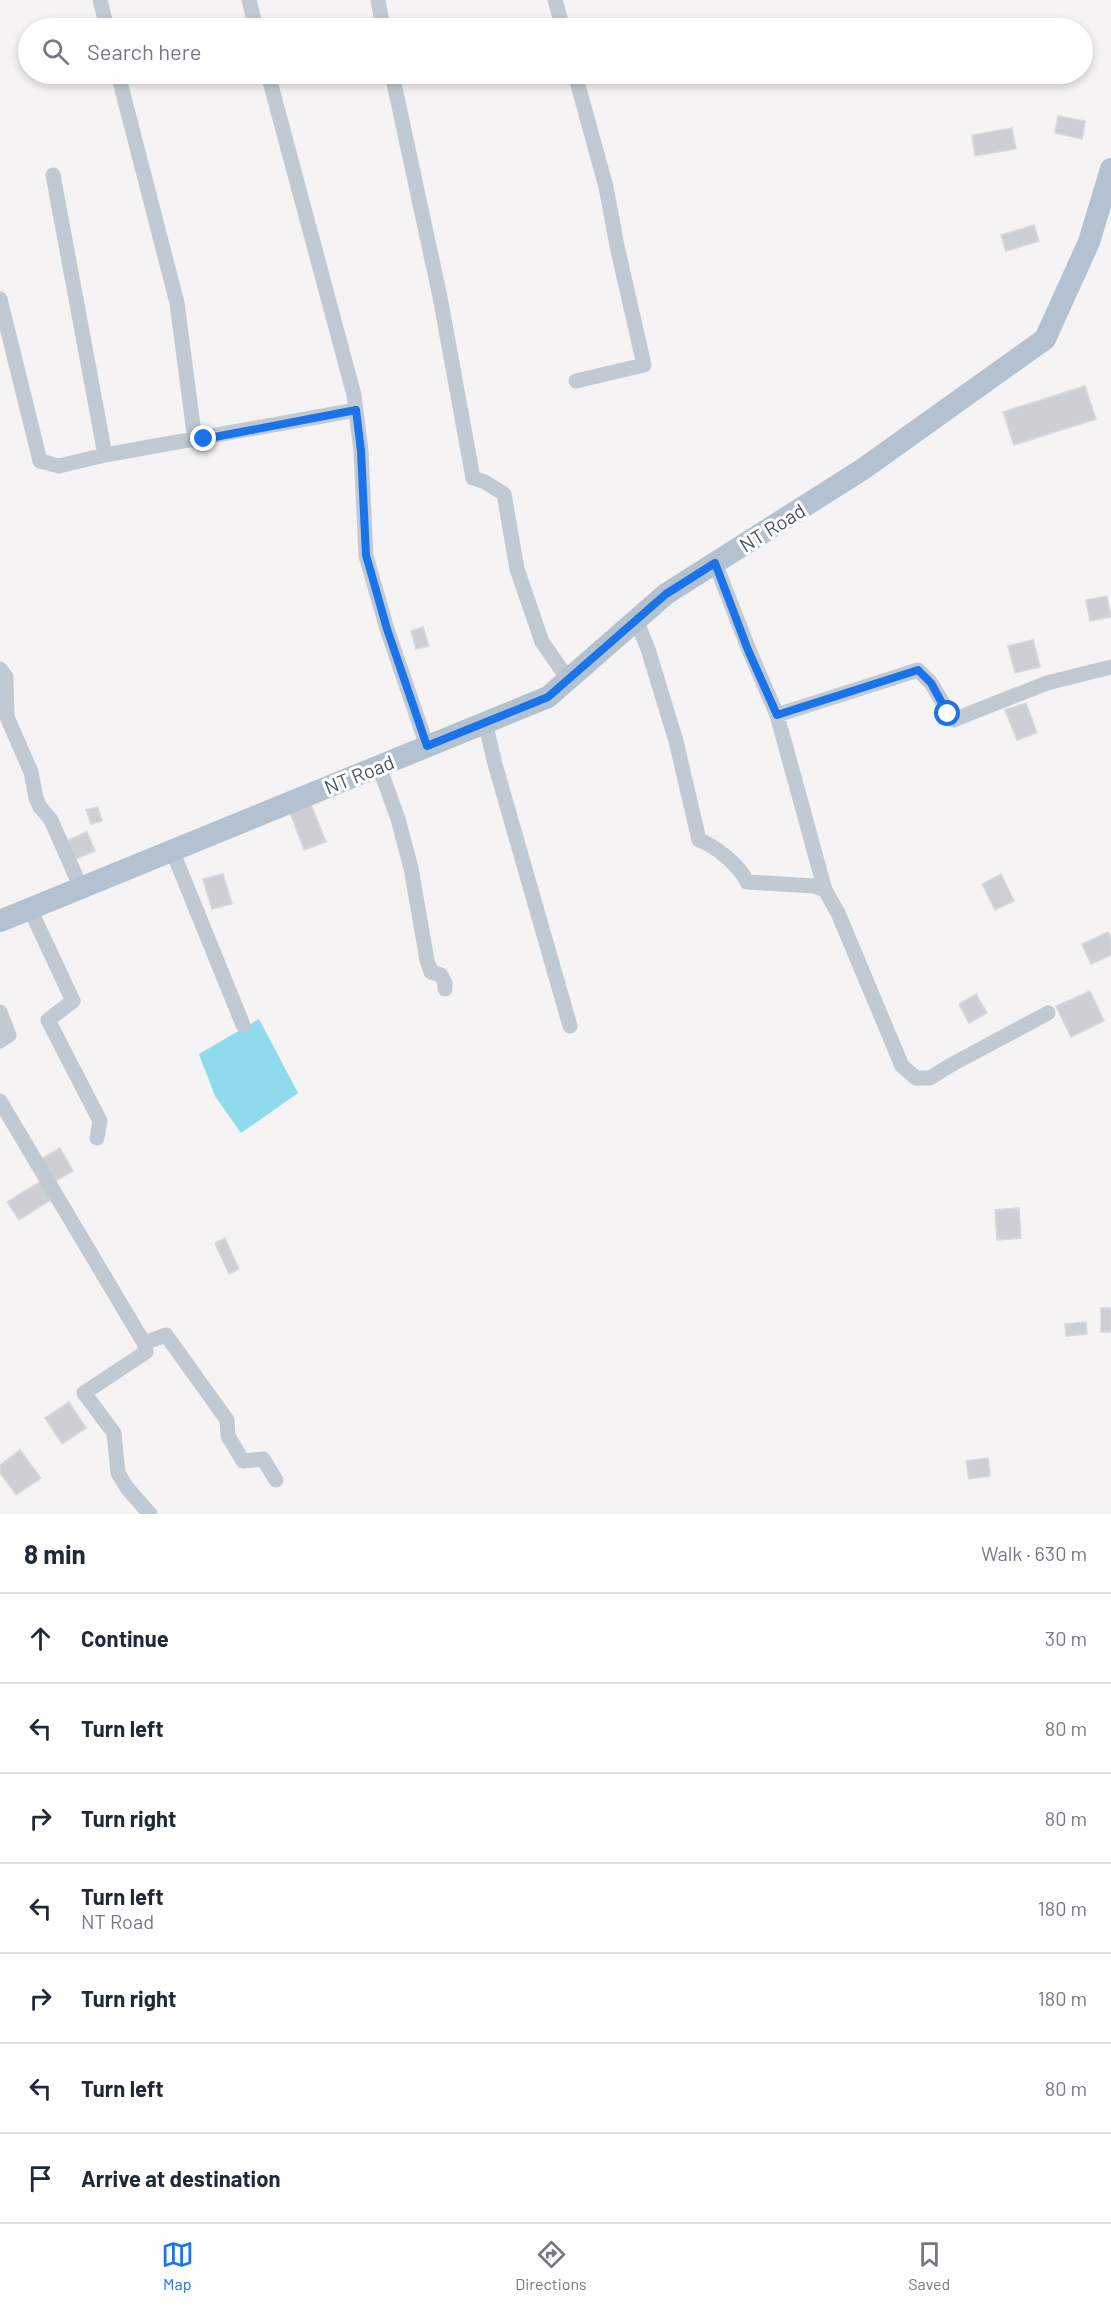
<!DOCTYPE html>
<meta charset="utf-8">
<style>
:root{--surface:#fff;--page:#f2f2f3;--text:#1f2937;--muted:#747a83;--line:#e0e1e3;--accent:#1a73e8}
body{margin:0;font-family:Barlow,sans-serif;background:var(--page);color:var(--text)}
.stop{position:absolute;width:18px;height:18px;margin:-14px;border:4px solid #1a73e8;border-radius:50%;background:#fff}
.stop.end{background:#1a73e8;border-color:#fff;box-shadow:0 2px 6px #0008}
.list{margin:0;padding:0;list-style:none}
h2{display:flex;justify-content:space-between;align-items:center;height:78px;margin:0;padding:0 24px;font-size:26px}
h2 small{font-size:20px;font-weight:400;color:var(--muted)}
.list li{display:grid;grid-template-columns:39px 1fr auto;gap:18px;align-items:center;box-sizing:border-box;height:90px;padding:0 24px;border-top:2px solid var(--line)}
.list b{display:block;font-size:22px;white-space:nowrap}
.list p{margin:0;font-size:20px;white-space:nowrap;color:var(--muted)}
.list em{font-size:20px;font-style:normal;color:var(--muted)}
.icon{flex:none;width:33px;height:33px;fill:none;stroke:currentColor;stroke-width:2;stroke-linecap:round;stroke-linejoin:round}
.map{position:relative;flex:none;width:1111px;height:1514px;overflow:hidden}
.search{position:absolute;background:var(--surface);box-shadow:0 3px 9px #0003;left:18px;right:18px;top:18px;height:66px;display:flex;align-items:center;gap:15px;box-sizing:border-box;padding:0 21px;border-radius:33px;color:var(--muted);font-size:22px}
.sheet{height:708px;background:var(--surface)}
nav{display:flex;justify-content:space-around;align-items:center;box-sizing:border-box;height:84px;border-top:2px solid var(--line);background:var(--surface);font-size:16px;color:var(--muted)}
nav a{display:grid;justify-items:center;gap:3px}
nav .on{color:var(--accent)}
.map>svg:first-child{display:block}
</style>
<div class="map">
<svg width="1111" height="1514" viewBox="0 0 1111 1514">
<rect width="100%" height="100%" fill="#f5f3f3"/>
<!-- water -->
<path fill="#90daee" d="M259 1019 298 1093 241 1133 215 1096 199 1054Z"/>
<!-- building -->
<path fill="#cdcfd5" stroke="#d7d9de" stroke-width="1.5" d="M1058 116 1085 121 1082 139 1055 133Z
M1012 128 1016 149 975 156 972 135Z
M1034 225 1039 241 1006 251 1001 235Z
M1085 386 1096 419 1014 445 1003 412Z
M1107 596 1111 617 1090 621 1086 600Z
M423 627 429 646 416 649 411 631Z
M1033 640 1040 667 1015 673 1008 646Z
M1026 703 1037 733 1017 740 1005 710Z
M310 802 326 842 304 850 289 810Z
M98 807 102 821 91 824 86 810Z
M87 832 95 851 76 859 68 840Z
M223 874 232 904 212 909 203 879Z
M1001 874 1014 901 995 910 982 884Z
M1108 932 1111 939V955L1091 964 1082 944Z
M1090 991 1104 1021 1071 1037 1056 1006Z
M976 994 987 1013 969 1023 959 1004Z
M60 1148 73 1171 52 1183 39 1160Z
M41 1181 52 1199 19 1220 7 1202Z
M1019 1208 1021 1238 997 1240 995 1210Z
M225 1238 239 1269 229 1274 215 1243Z
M1101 1308H1111V1332H1101Z
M1086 1322 1087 1334 1066 1336 1065 1324Z
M69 1402 86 1428 62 1444 45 1418Z
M20 1450 41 1478 16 1495 0 1473V1465Z
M988 1458 990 1476 969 1479 966 1461Z"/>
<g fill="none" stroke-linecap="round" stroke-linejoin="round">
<!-- minor -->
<path stroke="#c1cad2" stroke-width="15" d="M100 0 107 28
M249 0 256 28
M378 0 383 28
M555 0 563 28
M118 74 177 303 195 441
M268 74 354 395 361 451 366 556 387 629 427 746
M392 74 440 297 473 478 485 482 504 494 517 569 542 642 568 679
M575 74 606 187 617 246 644 365 576 381
M53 175 105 455
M0 299 40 461 59 466 105 455 356 410
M715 563 749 650 777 715 918 670 931 683 953 720 1047 683 1111 667
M636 620 648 649 676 741 699 840C716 846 740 866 747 882L815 886 825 890 838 913 902 1066 916 1078H930L949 1066 1048 1013
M0 669 6 677 7 717 31 772 36 798 40 807 51 820 81 888
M777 715 825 890
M485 722 495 764 570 1026
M379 766 398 819 411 868 427 960 431 972 441 975 445 983V989
M172 850 243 1025
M30 909 73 1001 48 1020 100 1121 97 1138
M0 1012 9 1035 0 1041
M0 1101 144 1343 146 1352 84 1393 114 1433 118 1473 127 1488 150 1514
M144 1343 166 1335 227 1420 228 1436 243 1461 263 1459 276 1480"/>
<!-- primary -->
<path stroke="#b3c2d1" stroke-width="22" d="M0 921 548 697 666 594 863 469 1045 339 1089 242 1111 169"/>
</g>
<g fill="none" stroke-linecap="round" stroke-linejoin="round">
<!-- route -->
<path stroke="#1a73e8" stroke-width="8" d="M204 439 356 410 361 451 366 555 387 629 427 746 548 697 666 594 715 563 748 650 777 715 918 670 931 683 948 714"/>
</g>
<g text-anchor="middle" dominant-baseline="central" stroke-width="6" stroke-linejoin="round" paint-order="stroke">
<!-- street labels -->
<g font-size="20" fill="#4a5661" stroke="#fff">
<text transform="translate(772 527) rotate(-32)">NT Road</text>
<text transform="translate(359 774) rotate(-22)">NT Road</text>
</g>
</g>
</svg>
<div class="stop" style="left:948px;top:714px"></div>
<div class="stop end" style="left:204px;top:439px"></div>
<div class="search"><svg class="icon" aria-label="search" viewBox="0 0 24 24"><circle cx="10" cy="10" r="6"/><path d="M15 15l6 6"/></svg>Search here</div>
</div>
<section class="sheet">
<h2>8 min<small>Walk · 630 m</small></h2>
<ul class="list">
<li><svg class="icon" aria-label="ahead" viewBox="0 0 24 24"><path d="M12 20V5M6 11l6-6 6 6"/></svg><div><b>Continue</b></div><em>30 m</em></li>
<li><svg class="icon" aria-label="left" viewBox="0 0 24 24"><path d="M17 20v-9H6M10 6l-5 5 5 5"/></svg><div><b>Turn left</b></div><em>80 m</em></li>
<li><svg class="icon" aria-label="right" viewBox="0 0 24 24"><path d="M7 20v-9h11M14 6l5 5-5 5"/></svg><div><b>Turn right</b></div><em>80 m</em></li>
<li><svg class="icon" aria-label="left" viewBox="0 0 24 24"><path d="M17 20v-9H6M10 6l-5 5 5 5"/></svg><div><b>Turn left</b><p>NT Road</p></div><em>180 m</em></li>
<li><svg class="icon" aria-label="right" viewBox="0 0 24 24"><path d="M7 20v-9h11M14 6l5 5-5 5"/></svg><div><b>Turn right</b></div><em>180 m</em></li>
<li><svg class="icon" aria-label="left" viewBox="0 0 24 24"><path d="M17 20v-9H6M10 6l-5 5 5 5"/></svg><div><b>Turn left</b></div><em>80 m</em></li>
<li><svg class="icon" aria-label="arrive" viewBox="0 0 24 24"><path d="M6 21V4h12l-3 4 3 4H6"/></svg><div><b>Arrive at destination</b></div></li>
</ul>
</section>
<nav>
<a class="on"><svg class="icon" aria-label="map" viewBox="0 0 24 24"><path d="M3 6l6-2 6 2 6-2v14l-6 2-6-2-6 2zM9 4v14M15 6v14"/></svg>Map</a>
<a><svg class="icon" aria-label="directions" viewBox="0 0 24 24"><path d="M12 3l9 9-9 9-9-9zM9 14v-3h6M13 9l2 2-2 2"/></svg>Directions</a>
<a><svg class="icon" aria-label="saved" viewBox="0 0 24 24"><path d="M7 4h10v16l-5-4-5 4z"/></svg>Saved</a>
</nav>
